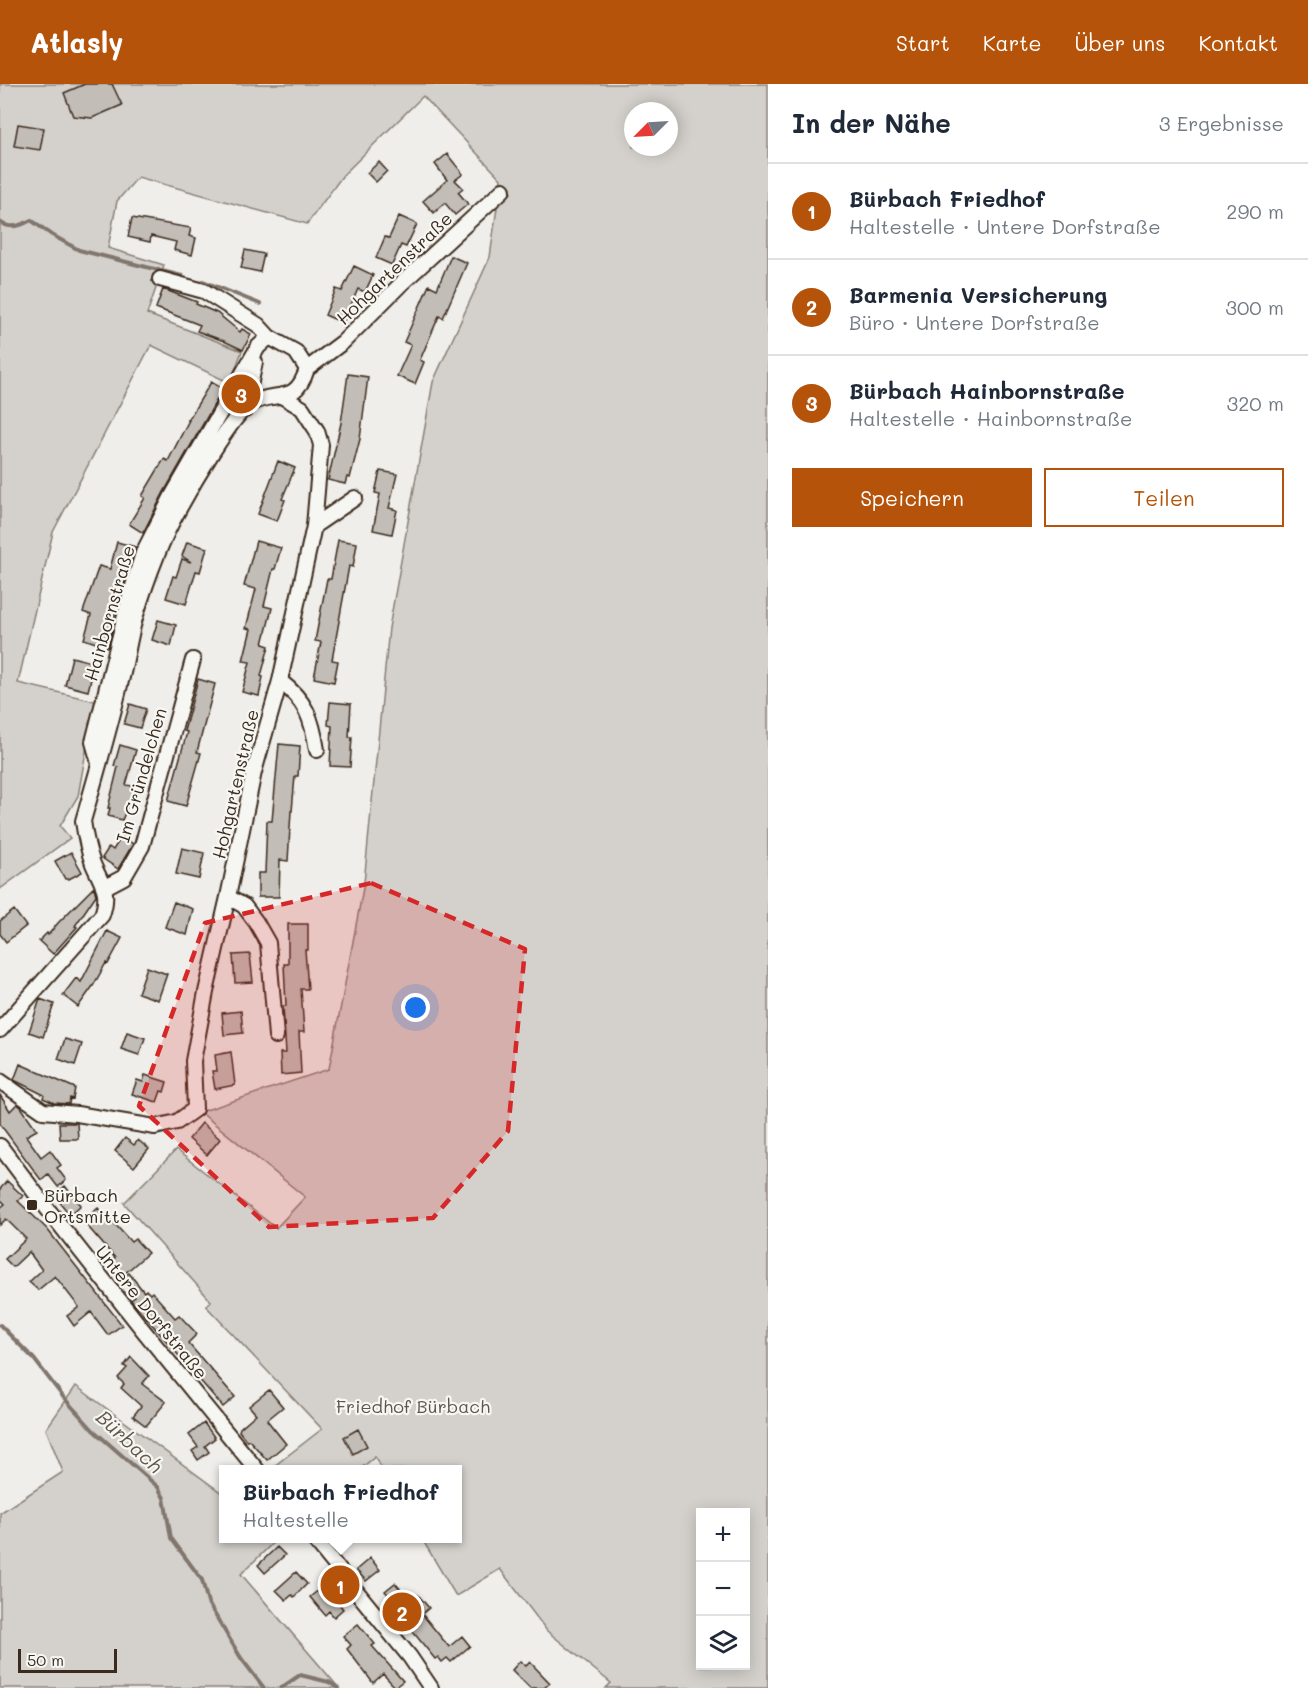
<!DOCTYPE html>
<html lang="de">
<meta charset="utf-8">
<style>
:root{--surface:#fff;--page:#f2f2f3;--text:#1f2937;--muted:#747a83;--line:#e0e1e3;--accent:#b45309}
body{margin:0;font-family:Mali,sans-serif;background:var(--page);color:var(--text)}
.controls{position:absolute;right:18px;bottom:18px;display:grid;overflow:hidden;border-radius:0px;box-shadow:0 3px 15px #0003}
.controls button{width:54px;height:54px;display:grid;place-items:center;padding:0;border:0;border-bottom:2px solid var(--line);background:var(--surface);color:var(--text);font:30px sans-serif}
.compass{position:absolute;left:624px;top:18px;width:54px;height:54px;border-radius:50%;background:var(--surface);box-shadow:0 3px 15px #0003;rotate:246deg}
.scale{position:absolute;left:18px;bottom:15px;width:99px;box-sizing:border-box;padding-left:6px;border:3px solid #3b2a1e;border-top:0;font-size:16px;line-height:21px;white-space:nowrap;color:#3b2a1e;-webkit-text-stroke:4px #f6f6f2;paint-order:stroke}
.you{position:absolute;left:416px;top:924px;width:21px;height:21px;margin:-15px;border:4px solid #fff;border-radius:50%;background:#1a73e8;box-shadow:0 0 0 9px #1a73e833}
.badge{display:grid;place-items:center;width:39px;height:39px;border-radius:50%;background:var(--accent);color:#fff;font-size:20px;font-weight:700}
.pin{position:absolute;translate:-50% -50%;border:3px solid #fff;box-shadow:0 2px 6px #0006}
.popup{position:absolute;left:219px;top:1381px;width:243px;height:78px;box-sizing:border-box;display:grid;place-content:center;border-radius:0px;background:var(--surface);filter:drop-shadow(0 2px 4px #0005);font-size:20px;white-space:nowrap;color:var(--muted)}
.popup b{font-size:22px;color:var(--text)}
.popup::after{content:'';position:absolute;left:50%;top:100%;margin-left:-12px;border:12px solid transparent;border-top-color:var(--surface)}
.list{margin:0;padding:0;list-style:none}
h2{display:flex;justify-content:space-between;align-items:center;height:78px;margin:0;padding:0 24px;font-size:26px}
h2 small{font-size:20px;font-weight:400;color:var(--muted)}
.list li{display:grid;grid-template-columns:39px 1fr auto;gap:18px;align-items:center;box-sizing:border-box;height:96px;padding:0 24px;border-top:2px solid var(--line)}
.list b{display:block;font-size:22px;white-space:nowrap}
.list p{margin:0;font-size:20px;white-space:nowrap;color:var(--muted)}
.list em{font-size:20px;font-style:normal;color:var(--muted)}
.actions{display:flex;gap:12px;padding:18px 24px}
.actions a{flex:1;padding:14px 0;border:2px solid var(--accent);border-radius:0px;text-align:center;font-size:21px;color:var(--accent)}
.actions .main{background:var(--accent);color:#fff}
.icon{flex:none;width:33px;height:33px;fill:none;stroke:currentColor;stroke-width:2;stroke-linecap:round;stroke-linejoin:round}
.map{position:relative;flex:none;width:768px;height:1604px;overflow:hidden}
header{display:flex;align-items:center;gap:36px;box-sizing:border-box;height:84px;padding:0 30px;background:var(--accent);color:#fff}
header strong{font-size:28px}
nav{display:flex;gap:33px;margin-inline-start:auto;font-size:21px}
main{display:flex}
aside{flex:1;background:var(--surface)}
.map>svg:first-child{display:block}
</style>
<header>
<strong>Atlasly</strong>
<nav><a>Start</a><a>Karte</a><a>Über uns</a><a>Kontakt</a></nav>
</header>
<main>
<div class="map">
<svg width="768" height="1604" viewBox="0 0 768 1604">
<rect width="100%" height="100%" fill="#efeeea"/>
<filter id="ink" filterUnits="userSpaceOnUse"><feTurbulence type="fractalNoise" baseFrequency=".0167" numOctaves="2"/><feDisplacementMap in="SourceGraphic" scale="12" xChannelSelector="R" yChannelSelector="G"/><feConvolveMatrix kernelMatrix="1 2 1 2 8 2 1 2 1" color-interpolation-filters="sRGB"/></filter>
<g filter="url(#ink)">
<!-- green -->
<path fill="#d4d1cc" stroke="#887e75" stroke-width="1.5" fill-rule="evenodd" d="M0 0H768V1604H606L611 1599 547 1547 500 1485 456 1512 422 1455 457 1454V1386L382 1385 375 1373 360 1385H274L273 1383 322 1345 206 1222 211 1217 124 1119 176 1066 276 1144 305 1113 200 1028 329 985 364 799 389 544 433 298 490 173 501 95 423 12 343 91 307 140 138 93 117 117 108 164 164 181 147 230 242 267 230 299 151 261 53 448 18 599 95 617 78 712 60 742 70 754 0 805ZM633 27H669V63H633ZM700 1428H746V1582H700Z
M76 1302 223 1410V1454L277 1455 241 1490 339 1604H0V1429L63 1388 46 1345Z"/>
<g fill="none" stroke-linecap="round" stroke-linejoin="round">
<!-- stream -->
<path stroke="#81766d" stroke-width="4" d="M0 138C10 146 21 142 31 136L52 151 79 166 182 192
M203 197 260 220
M0 1241 34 1275 64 1314 93 1346 158 1403 164 1414 171 1454 202 1496 208 1519 241 1574 264 1604
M281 1604 300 1591 329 1598 338 1604"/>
</g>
<!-- building -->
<path fill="#c2bdb7" stroke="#3b2a1e" stroke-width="1.5" d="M85 0H112L122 21 92 34 73 32 64 9Z
M18 40 44 44 40 66 14 62Z
M447 70 463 90 455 96 463 104 458 108 468 120 455 131 445 119 434 129 423 117 447 96 435 80Z
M379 78 387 87 376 98 367 89Z
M399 132 417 140 406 163 401 161 392 181 376 174 385 153 389 154Z
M132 134 191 144 189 152 196 154 192 171 174 166 176 158 151 152 150 158 128 153Z
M245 166 264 170 260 188 241 184Z
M451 172 467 179 443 234 439 232 420 276 424 278 415 300 397 292 411 261 404 258 429 201 437 205Z
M354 182 373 191 365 208 358 205 343 239 325 231 336 205 342 207Z
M163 205 197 218 196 220 217 229 240 248 242 245 251 250 243 266 224 257 197 247 200 241 156 224Z
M348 290 368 293 360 355 350 394 347 393 345 400 328 396 341 339Z
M211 298 223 305 164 408 143 449 129 440 145 414 142 412 164 375 168 377 189 336H188Z
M278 377 295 384 282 415 285 416 277 437 258 430Z
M380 387 397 390 389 424 397 426 392 450 373 446 380 410 375 409Z
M338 456 357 459 353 483 349 482 332 576 338 577 334 598 314 594 321 558 315 557 327 495H331Z
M256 457 281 464 275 485H273L264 522 272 524 263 560 269 562 261 592 263 593 259 612 242 608 250 578 243 577 251 545 246 544 256 505 244 502Z
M117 458 136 463 117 521 108 563 84 555 91 531 83 528 99 482 110 485Z
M187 458 207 464 200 488 196 487 186 520 166 514 173 492 176 493 182 475 191 478 182 472Z
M158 536 176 541 171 562 152 556Z
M72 573 95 579 88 607 65 601Z
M198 595 215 600 197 668 201 669 186 722 168 717 187 648 184 647Z
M330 618 351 620 349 653H352L350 683 330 682 332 642 328 641Z
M130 620 146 625 140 644 124 640Z
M279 660 300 662 298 692H295L292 727H291L288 777 280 776 279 813H258V789H265L267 737H272Z
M120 661 136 666 126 701 133 702 132 706 135 707 132 720 129 719 122 736 108 732 110 724H108L118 683 114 682Z
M122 752 133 760 118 785 102 774 109 763 113 766Z
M182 764 204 769 199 795 176 790Z
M71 768 82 788 69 795H65L55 777Z
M94 803 96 811 75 842 77 843 53 870 39 857 47 849 48 851 58 839Z
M174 818 193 825 187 851 165 843Z
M14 826 26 842 6 858 0 850V837Z
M288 840H308V866H305L308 905H301L304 948H299L301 989 281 991 280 969H286L283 922H286L284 880H288Z
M107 847 122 854 108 880 106 879 93 902 78 923 63 911 76 894 81 898Z
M250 870 253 898 235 899 233 871Z
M147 883 167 890 158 916 138 909Z
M40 915 54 920 43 953 29 948Z
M241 927 243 949 224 951 222 929Z
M127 948 145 954 139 971 121 965Z
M65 955 82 960 75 981 58 975Z
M231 968 235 1001 215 1005 212 987H217L215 971Z
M20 980 75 1004 73 1015 70 1014 69 1020 54 1019 43 1014 44 1011 14 996Z
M145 991 167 998 164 1008 161 1007 157 1018 132 1010 137 996 143 998Z
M0 1011 10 1027 17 1020 21 1023 37 1046 26 1052 41 1073 50 1066 61 1081 57 1084 66 1096 58 1103 48 1090 41 1096 0 1040Z
M59 1039H77L78 1055H60Z
M202 1039 220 1055 207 1071 189 1055Z
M125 1054 134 1061 138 1056 149 1065 134 1083 115 1067Z
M7 1097 23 1112 18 1117 47 1145 122 1241 108 1251 91 1228 74 1242 67 1232 79 1223 55 1192 38 1206 29 1198 42 1186 29 1168 13 1183 5 1175 26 1155 6 1135 0 1141V1124L5 1120 0 1115V1105Z
M65 1102 81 1121 70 1131 54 1111Z
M98 1124 102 1129 104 1128 131 1158 135 1155 148 1169 123 1191 112 1177 115 1174 83 1137Z
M129 1189 144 1208 146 1206 150 1210 152 1208 175 1234 179 1231 197 1250 188 1259 235 1313 223 1323 131 1216 135 1213 121 1195Z
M131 1273 149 1292 142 1300 166 1318 146 1342 133 1332 141 1322 121 1304 124 1300 118 1294 127 1284 124 1282Z
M269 1306 283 1323 267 1336 286 1360 267 1376 249 1356 247 1357 239 1347 240 1344 256 1330 249 1322Z
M204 1339 215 1354 205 1362 209 1368 198 1376 192 1367 198 1363 189 1351Z
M358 1345 367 1362 353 1370 344 1353Z
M277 1463 285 1471 265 1489 258 1481Z
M370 1474 380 1486 366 1497 356 1486Z
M296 1488 307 1500 294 1513 292 1511 286 1516 276 1506Z
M395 1499 411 1517 418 1511 429 1524 422 1530 449 1563 462 1552 470 1562 451 1578 447 1574 442 1578 438 1573 435 1575 392 1522 396 1519 385 1507Z
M325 1501 343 1525 334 1533 329 1527 325 1531 310 1513Z
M358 1540 375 1560 372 1562 403 1597 395 1603 383 1590 373 1599 347 1565 351 1561 343 1552Z
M520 1577 526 1582 530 1578 550 1599 544 1604H530L512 1586Z"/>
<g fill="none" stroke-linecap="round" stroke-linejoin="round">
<defs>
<path id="minor" d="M160 195 204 207 258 241 269 253 296 268 307 285
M307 285 343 258 402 199 503 106
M245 326 255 278
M314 442 355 414
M280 597C306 617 312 634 317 666
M99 679 93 658 130 512 143 469 172 412 258 263 269 253
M105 803 124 793 142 762 193 576
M228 813 244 822 256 838 268 859 276 952
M0 946 102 831C110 807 102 801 93 780 88 766 85 751 83 737 96 692 109 647 120 601 126 579 129 556 135 534 146 498 160 458 179 425 191 403 232 331 250 320 276 305 295 323 307 285
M0 997 43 1027 77 1030 155 1043 177 1038 195 1025 193 977 206 908 228 813 254 688 280 597 314 442 321 361 317 347 302 324 283 313
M0 1062 42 1118 143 1246 257 1386
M313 1454 410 1573 431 1604"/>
</defs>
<!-- minor casing -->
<use href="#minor" stroke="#3b2a1e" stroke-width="18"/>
<!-- minor -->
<use href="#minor" stroke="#f6f6f2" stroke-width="14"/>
</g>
</g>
<!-- marked area -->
<path fill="#d62828" fill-opacity="0.2" stroke="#d62828" stroke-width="4.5" stroke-dasharray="12 8" stroke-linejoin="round" d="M371 799 525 865 508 1047 433 1134 269 1143 139 1022 205 839Z"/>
<!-- markers -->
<rect fill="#3b2a1e" stroke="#f6f6f2" stroke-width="2" x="26" y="1115" width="12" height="12" rx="3"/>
<g text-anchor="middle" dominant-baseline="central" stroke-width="4.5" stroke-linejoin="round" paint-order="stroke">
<!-- street labels -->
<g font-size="18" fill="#3b2a1e" stroke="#f6f6f2">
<text transform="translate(394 184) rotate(-44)">Hohgartenstraße</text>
<text transform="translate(109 529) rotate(-74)">Hainbornstraße</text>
<text transform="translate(141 691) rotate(-74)">Im Gründelchen</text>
<text transform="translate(235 700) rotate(-77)">Hohgartenstraße</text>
<text transform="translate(152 1228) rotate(51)">Untere Dorfstraße</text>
</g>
<!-- poi labels -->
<g font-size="18" fill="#3b2a1e" stroke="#f6f6f2" text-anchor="start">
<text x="44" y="1111">Bürbach<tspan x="44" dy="21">Ortsmitte</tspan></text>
</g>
<!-- park labels -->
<g font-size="18" fill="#61544a" stroke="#f6f6f2">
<text x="413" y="1322">Friedhof Bürbach</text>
</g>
<!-- water labels -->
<g font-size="20" font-style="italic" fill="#64564c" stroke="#f6f6f2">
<text transform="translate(130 1357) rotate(43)">Bürbach</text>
</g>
</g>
</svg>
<div class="controls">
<button>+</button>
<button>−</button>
<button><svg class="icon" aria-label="layers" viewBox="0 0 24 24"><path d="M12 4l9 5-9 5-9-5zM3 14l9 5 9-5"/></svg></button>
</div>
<svg class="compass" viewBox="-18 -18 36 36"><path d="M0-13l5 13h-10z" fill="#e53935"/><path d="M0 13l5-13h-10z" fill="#747a83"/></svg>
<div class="scale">50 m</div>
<div class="you"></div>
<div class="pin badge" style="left:340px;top:1501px">1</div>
<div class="popup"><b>Bürbach Friedhof</b>Haltestelle</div>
<div class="pin badge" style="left:402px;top:1528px">2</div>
<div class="pin badge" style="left:241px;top:310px">3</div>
</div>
<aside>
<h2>In der Nähe<small>3 Ergebnisse</small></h2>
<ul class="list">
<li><span class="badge">1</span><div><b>Bürbach Friedhof</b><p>Haltestelle · Untere Dorfstraße</p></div><em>290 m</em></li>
<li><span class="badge">2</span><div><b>Barmenia Versicherung</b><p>Büro · Untere Dorfstraße</p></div><em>300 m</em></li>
<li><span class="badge">3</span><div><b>Bürbach Hainbornstraße</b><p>Haltestelle · Hainbornstraße</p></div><em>320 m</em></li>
</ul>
<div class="actions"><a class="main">Speichern</a><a>Teilen</a></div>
</aside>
</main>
